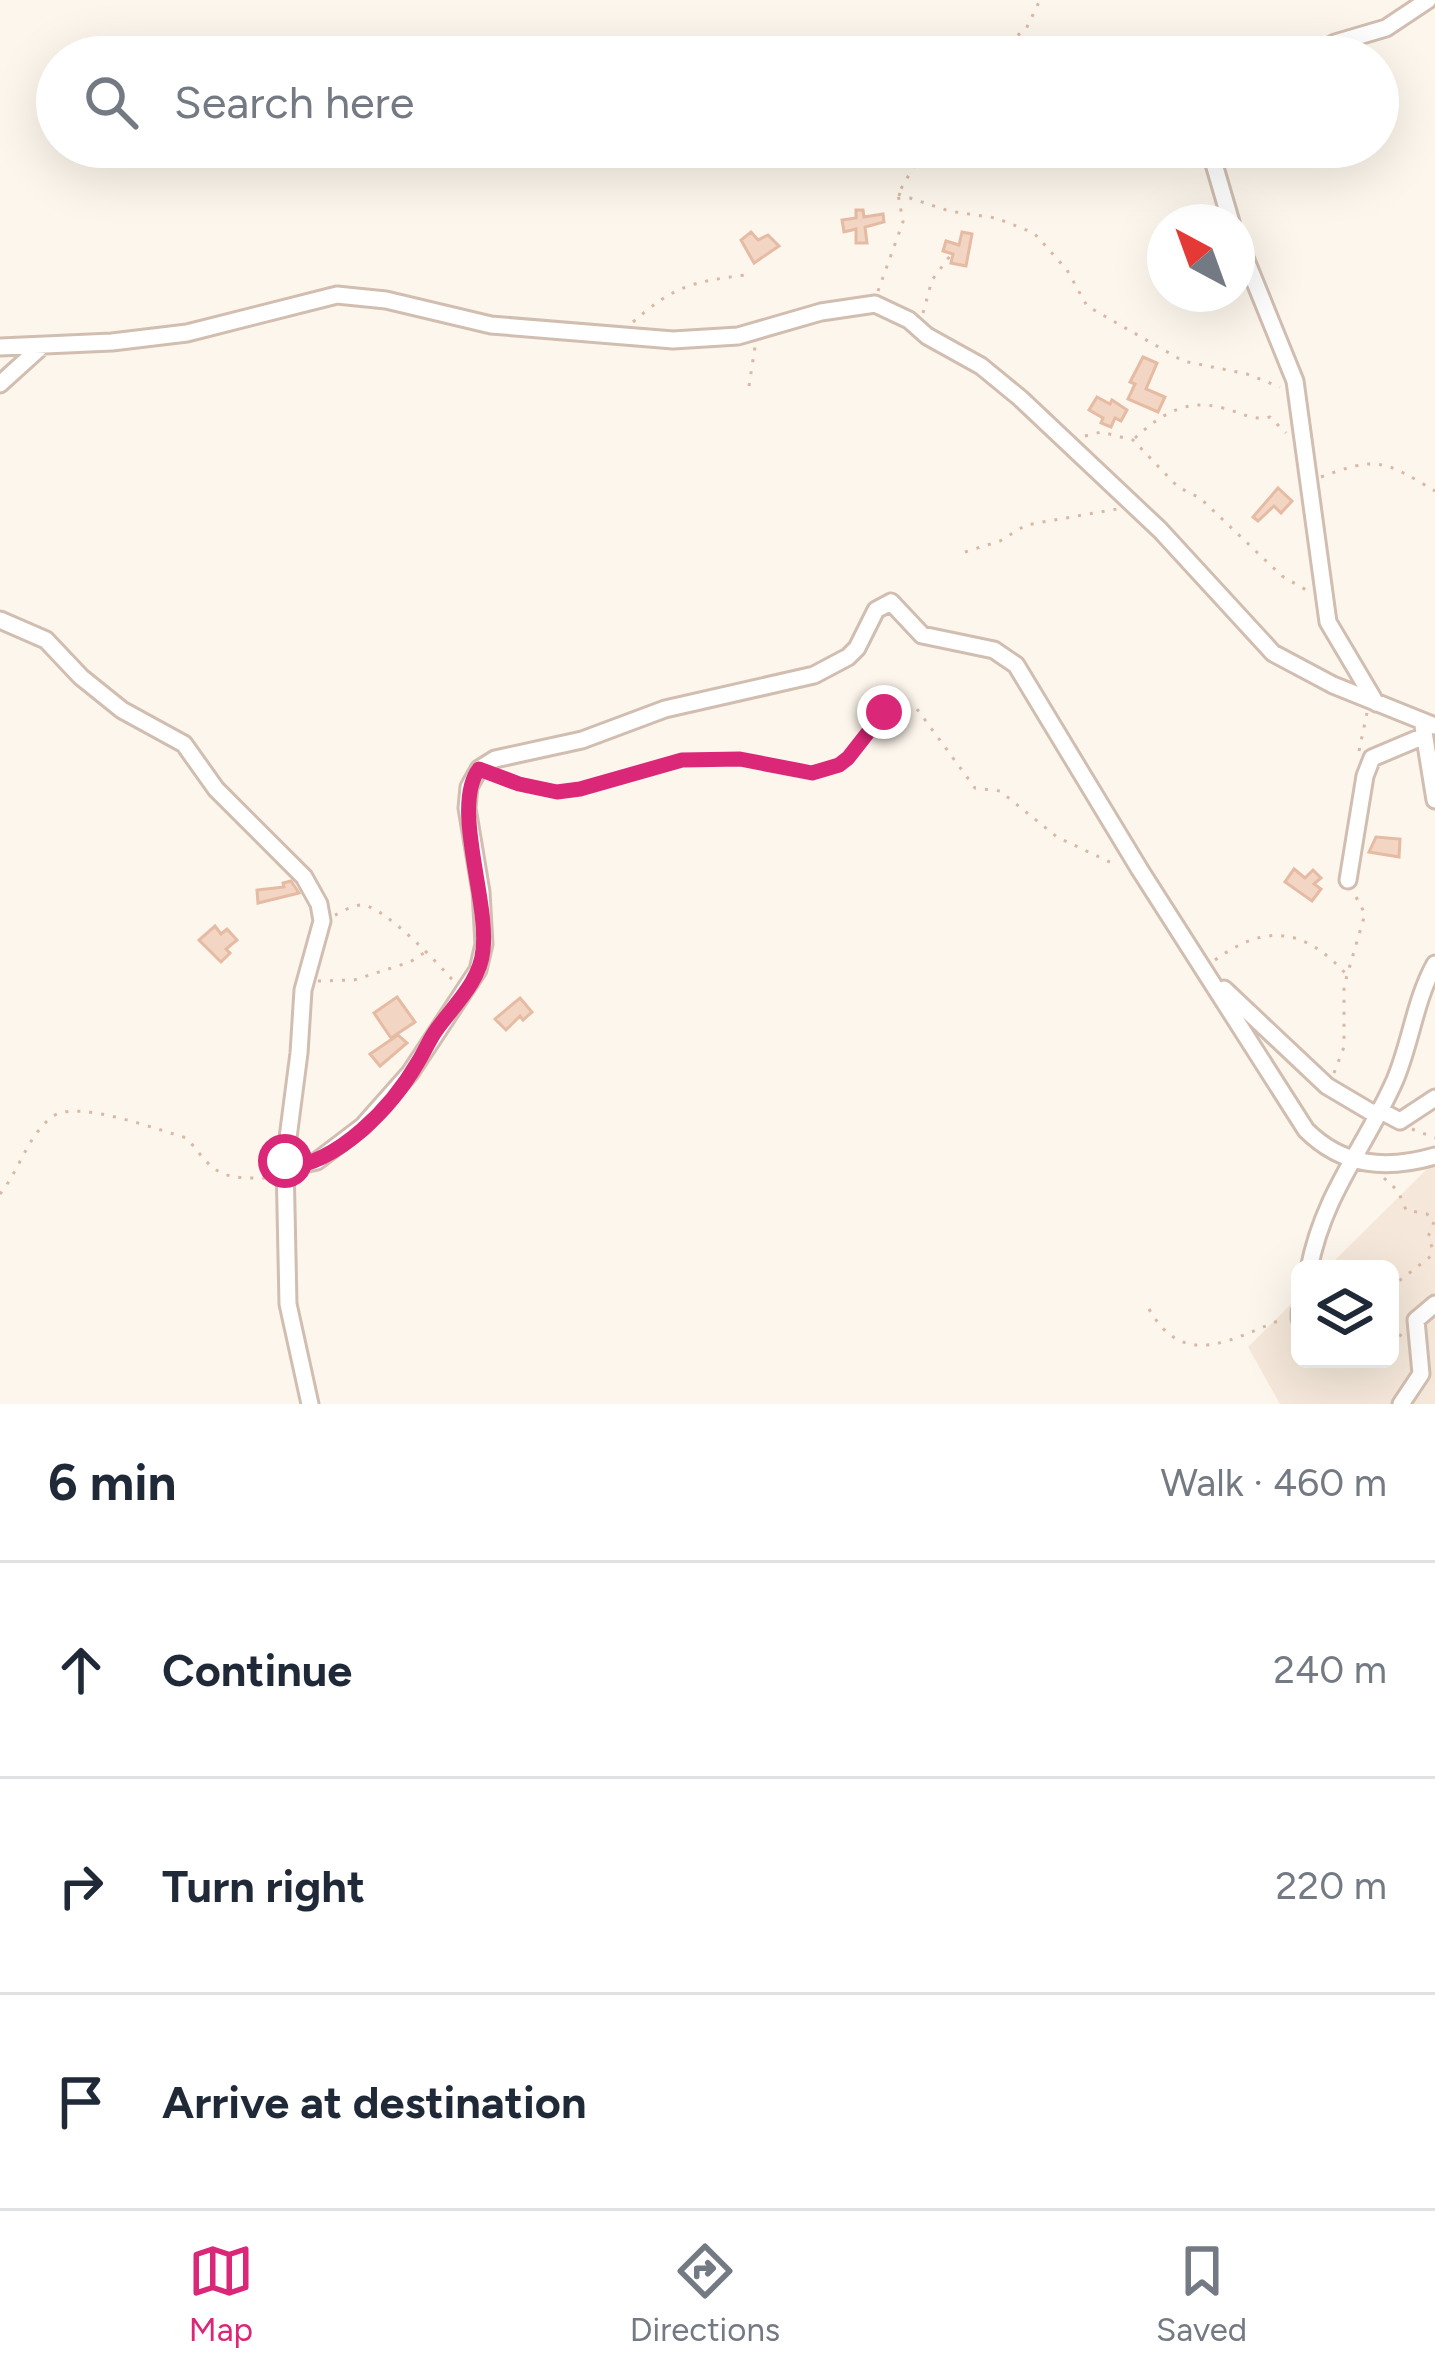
<!DOCTYPE html>
<meta charset="utf-8">
<style>
:root{--surface:#fff;--page:#f6f6f7;--text:#1f2937;--muted:#747a83;--line:#e0e1e3;--accent:#db2777}
body{margin:0;font-family:Figtree,sans-serif;background:var(--page);color:var(--text)}
.controls{position:absolute;right:36px;bottom:36px;display:grid;overflow:hidden;border-radius:18px;box-shadow:0 12px 48px #0002}
.controls button{width:108px;height:108px;display:grid;place-items:center;padding:0;border:0;border-bottom:3px solid var(--line);background:var(--surface);color:var(--text);font:60px sans-serif}
.compass{position:absolute;left:1147px;top:204px;width:108px;height:108px;border-radius:50%;background:var(--surface);box-shadow:0 12px 48px #0002;rotate:319deg}
.stop{position:absolute;width:36px;height:36px;margin:-27px;border:9px solid #db2777;border-radius:50%;background:#fff}
.stop.end{background:#db2777;border-color:#fff;box-shadow:0 3px 12px #0008}
.list{margin:0;padding:0;list-style:none}
h2{display:flex;justify-content:space-between;align-items:center;height:156px;margin:0;padding:0 48px;font-size:51px}
h2 small{font-size:39px;font-weight:400;color:var(--muted)}
.list li{display:grid;grid-template-columns:78px 1fr auto;gap:36px;align-items:center;box-sizing:border-box;height:216px;padding:0 48px;border-top:3px solid var(--line)}
.list b{display:block;font-size:45px;white-space:nowrap}
.list em{font-size:39px;font-style:normal;color:var(--muted)}
.icon{flex:none;width:66px;height:66px;fill:none;stroke:currentColor;stroke-width:2;stroke-linecap:round;stroke-linejoin:round}
.map{position:relative;flex:none;width:1435px;height:1404px;overflow:hidden}
.search{position:absolute;background:var(--surface);box-shadow:0 12px 48px #0002;left:36px;right:36px;top:36px;height:132px;display:flex;align-items:center;gap:30px;box-sizing:border-box;padding:0 42px;border-radius:66px;color:var(--muted);font-size:45px}
.sheet{height:804px;background:var(--surface)}
nav{display:flex;justify-content:space-around;align-items:center;box-sizing:border-box;height:168px;border-top:3px solid var(--line);background:var(--surface);font-size:33px;color:var(--muted)}
nav a{display:grid;justify-items:center;gap:6px}
nav .on{color:var(--accent)}
.map>svg:first-child{display:block}
</style>
<div class="map">
<svg width="1435" height="1404" viewBox="0 0 1435 1404">
<rect width="100%" height="100%" fill="#fdf6ec"/>
<!-- residential -->
<path fill="#f5e8da" d="M1430 1166 1435 1168V1404H1280L1248 1347 1300 1295V1359H1390V1269H1326Z"/>
<!-- building -->
<path fill="#f3d5c3" stroke="#e6bba3" stroke-width="3" d="M856 210H863L864 217 883 214 884 222 865 227 867 243H856V229L844 232 842 220 856 218Z
M751 232 758 240 768 235 779 246 754 263 741 240Z
M962 232 972 234 966 266 951 263 953 254 943 251 946 241 959 245Z
M1143 357 1157 363 1146 389 1165 397 1158 412 1128 399 1135 384 1130 382Z
M1097 397 1110 404 1112 400 1127 410 1121 421 1115 418 1111 427 1101 423 1103 418 1089 410Z
M1278 488 1292 501 1281 513 1274 506 1258 521 1253 517Z
M1376 837 1400 839 1399 857 1369 852Z
M1294 869 1305 878 1313 870 1321 878 1314 884 1321 889 1312 901 1285 882Z
M291 881 299 893 258 903 257 890 284 887 283 883Z
M215 926 221 934 227 929 237 940 226 949 230 953 221 962 199 940Z
M397 997 415 1022 391 1038 374 1013Z
M520 998 532 1012 523 1020 520 1016 506 1030 495 1019Z
M398 1035 407 1043 380 1066 370 1054Z"/>
<g fill="none" stroke-linecap="round" stroke-linejoin="round">
<defs>
<path id="minor" d="M1311 57 1335 43 1386 28 1428 0
M1221 147 1214 164 1231 222
M1237 238 1295 381 1328 622 1376 703
M0 347 112 342 187 333 337 295 386 300 491 325 673 340 738 336 821 312 875 304 909 320 927 336 981 366 1020 398 1160 530 1273 653 1333 685 1435 726
M0 384 42 346
M0 620 46 640 81 677 122 710 184 744 216 789 304 877 319 904 322 921 303 990 299 1053 285 1161 288 1304 310 1404
M1423 726 1435 800
M1348 880 1365 776 1372 758 1424 736
M1224 989 1327 1086 1376 1115
M1379 1110 1400 1121 1435 1098
M285 1168 317 1161 363 1126 410 1073 478 970 484 944 481 892 467 808 469 787 479 769 495 759 582 740 665 709 814 675 848 657 857 648 876 610 891 602 922 635 994 650 1016 665 1140 870 1306 1130C1343 1167 1387 1170 1435 1156
M1309 1269C1324 1192 1365 1148 1395 1080 1411 1042 1415 1000 1435 964
M1300 1319V1312
M1401 1404 1421 1374 1416 1320 1435 1304"/>
</defs>
<!-- minor casing -->
<use href="#minor" stroke="#d1beb0" stroke-width="21"/>
<!-- path -->
<path stroke="#d9b8a5" stroke-width="3" stroke-dasharray="3 9" stroke-linecap="butt" d="M989 57 1026 29 1040 0
M898 194 949 211 996 218 1034 233 1067 270 1087 306 1183 361 1247 374 1280 387
M878 291 903 222 898 194 925 147
M923 313 932 280 950 256
M633 322C675 285 693 282 745 275
M749 386 755 347
M1085 436 1101 432 1133 440 1178 487 1200 498 1282 576 1308 591
M1135 438C1161 414 1187 398 1223 408 1241 412 1251 421 1270 417L1286 433
M1321 477C1378 456 1383 460 1435 491
M965 552 1000 541 1026 525 1117 509
M1359 751 1367 713
M497 777 557 792 580 789 682 760 740 759 812 773 839 765 848 758 884 712 901 704 917 709 975 788 1000 791 1057 837 1118 866
M335 915C342 912 354 904 363 905 386 908 440 965 455 983
M1215 960C1266 923 1304 928 1346 974
M318 981 354 980 410 962 427 951
M1334 1073 1344 1047V986L1365 914 1354 893
M1412 1129 1435 1138
M1384 1178 1398 1191 1406 1210 1427 1214 1434 1222
M0 1194C19 1171 28 1135 52 1117 76 1098 160 1131 187 1138 216 1175 219 1179 270 1178
M1434 1222 1428 1237 1434 1252
M1390 1288 1435 1253
M1149 1309C1184 1371 1231 1339 1283 1319
M1390 1344 1402 1334"/>
<!-- minor -->
<use href="#minor" stroke="#fff" stroke-width="15"/>
</g>
<g fill="none" stroke-linecap="round" stroke-linejoin="round">
<!-- route -->
<path stroke="#db2777" stroke-width="15" d="M285 1161V1168C339 1163 392 1107 418 1062 425 1051 429 1040 437 1029 454 1005 480 982 483 950 489 900 451 806 479 769L519 784 557 792 580 789 682 760 740 759 812 773 839 765 848 758 884 712"/>
</g>
</svg>
<div class="controls">
<button><svg class="icon" aria-label="layers" viewBox="0 0 24 24"><path d="M12 4l9 5-9 5-9-5zM3 14l9 5 9-5"/></svg></button>
</div>
<svg class="compass" viewBox="-18 -18 36 36"><path d="M0-13l5 13h-10z" fill="#e53935"/><path d="M0 13l5-13h-10z" fill="#747a83"/></svg>
<div class="stop" style="left:285px;top:1161px"></div>
<div class="stop end" style="left:884px;top:712px"></div>
<div class="search"><svg class="icon" aria-label="search" viewBox="0 0 24 24"><circle cx="10" cy="10" r="6"/><path d="M15 15l6 6"/></svg>Search here</div>
</div>
<section class="sheet">
<h2>6 min<small>Walk · 460 m</small></h2>
<ul class="list">
<li><svg class="icon" aria-label="ahead" viewBox="0 0 24 24"><path d="M12 20V5M6 11l6-6 6 6"/></svg><div><b>Continue</b></div><em>240 m</em></li>
<li><svg class="icon" aria-label="right" viewBox="0 0 24 24"><path d="M7 20v-9h11M14 6l5 5-5 5"/></svg><div><b>Turn right</b></div><em>220 m</em></li>
<li><svg class="icon" aria-label="arrive" viewBox="0 0 24 24"><path d="M6 21V4h12l-3 4 3 4H6"/></svg><div><b>Arrive at destination</b></div></li>
</ul>
</section>
<nav>
<a class="on"><svg class="icon" aria-label="map" viewBox="0 0 24 24"><path d="M3 6l6-2 6 2 6-2v14l-6 2-6-2-6 2zM9 4v14M15 6v14"/></svg>Map</a>
<a><svg class="icon" aria-label="directions" viewBox="0 0 24 24"><path d="M12 3l9 9-9 9-9-9zM9 14v-3h6M13 9l2 2-2 2"/></svg>Directions</a>
<a><svg class="icon" aria-label="saved" viewBox="0 0 24 24"><path d="M7 4h10v16l-5-4-5 4z"/></svg>Saved</a>
</nav>
